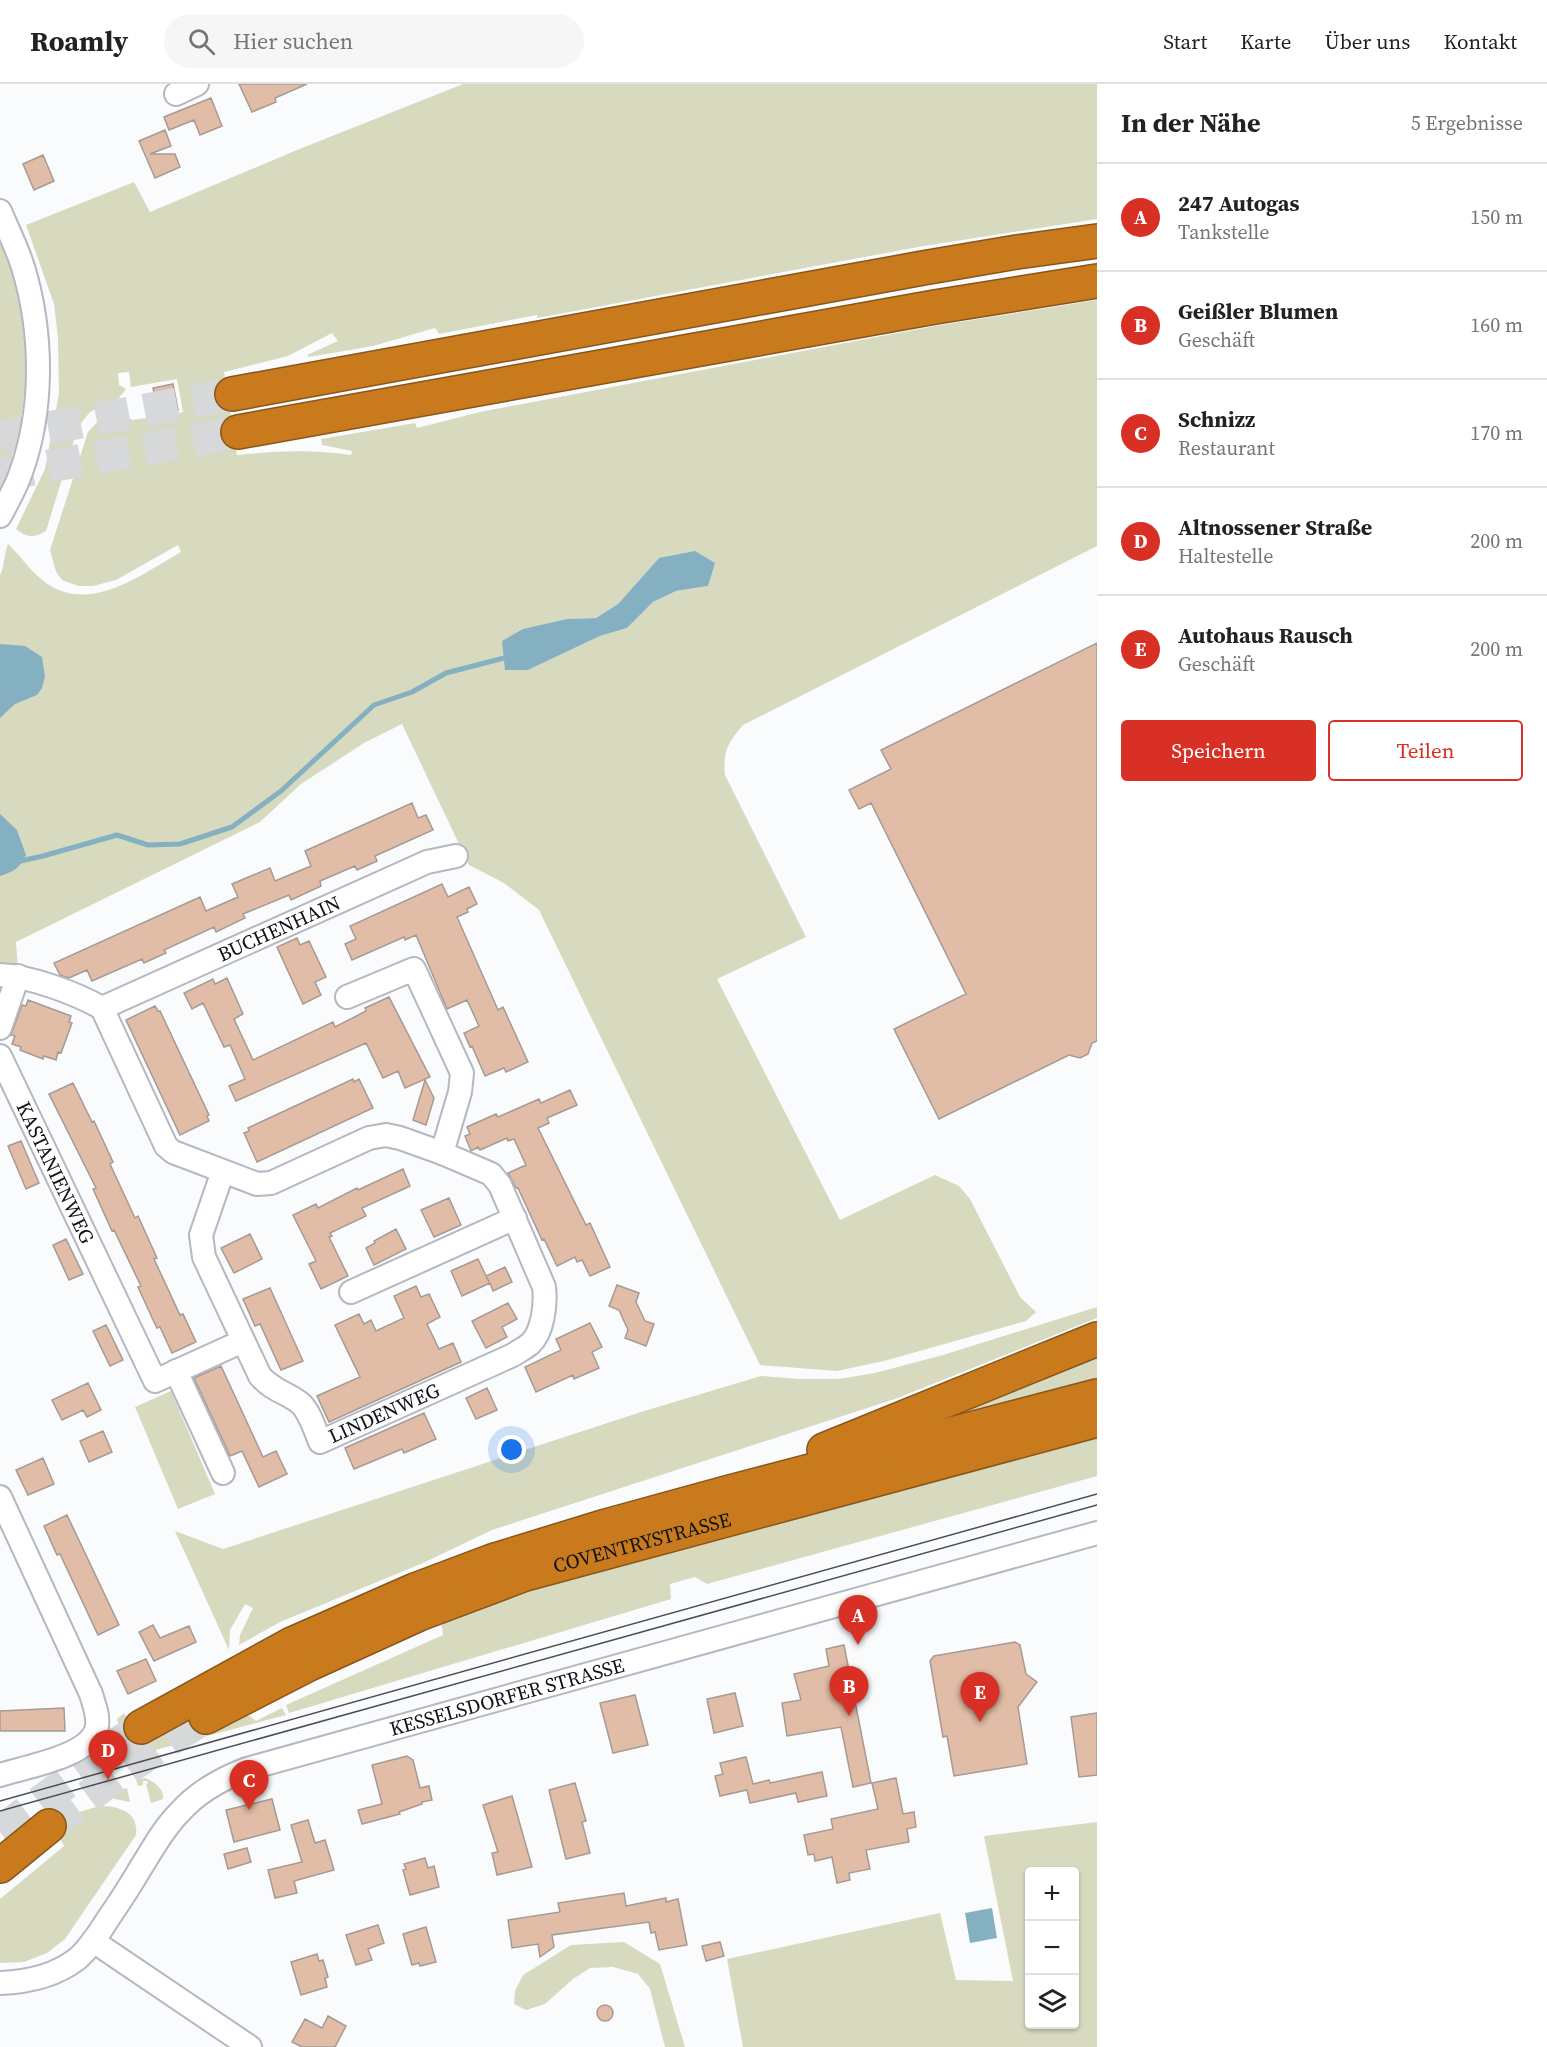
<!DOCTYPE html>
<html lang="de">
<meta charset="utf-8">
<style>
:root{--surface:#fff;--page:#f6f6f6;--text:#222;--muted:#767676;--line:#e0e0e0;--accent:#d93025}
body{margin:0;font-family:"Source Serif 4",serif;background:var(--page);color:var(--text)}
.controls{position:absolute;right:18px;bottom:18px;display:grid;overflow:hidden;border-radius:6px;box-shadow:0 2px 4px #0004}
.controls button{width:54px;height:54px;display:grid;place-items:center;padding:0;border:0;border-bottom:2px solid var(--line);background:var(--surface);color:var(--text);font:30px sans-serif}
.you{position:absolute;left:512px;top:1366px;width:21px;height:21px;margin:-15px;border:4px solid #fff;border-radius:50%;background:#1a73e8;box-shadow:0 0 0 9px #1a73e833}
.badge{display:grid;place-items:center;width:39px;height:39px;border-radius:50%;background:var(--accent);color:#fff;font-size:20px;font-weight:700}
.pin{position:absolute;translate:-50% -50px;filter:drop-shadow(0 2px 3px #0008)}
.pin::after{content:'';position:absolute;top:32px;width:21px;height:18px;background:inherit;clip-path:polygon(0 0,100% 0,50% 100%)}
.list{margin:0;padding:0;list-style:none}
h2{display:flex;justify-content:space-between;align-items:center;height:78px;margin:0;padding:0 24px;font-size:26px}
h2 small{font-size:20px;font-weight:400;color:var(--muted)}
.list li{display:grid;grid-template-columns:39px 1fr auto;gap:18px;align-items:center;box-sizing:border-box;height:108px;padding:0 24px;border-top:2px solid var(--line)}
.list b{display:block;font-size:22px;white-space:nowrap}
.list p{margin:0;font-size:20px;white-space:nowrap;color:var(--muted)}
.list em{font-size:20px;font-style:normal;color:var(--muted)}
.actions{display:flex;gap:12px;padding:18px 24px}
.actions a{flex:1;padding:14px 0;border:2px solid var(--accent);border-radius:6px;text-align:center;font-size:21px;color:var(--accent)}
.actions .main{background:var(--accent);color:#fff}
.icon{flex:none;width:33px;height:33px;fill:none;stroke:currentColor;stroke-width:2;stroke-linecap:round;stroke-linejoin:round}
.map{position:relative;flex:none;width:1097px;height:1963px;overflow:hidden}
header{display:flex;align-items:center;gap:36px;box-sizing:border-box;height:84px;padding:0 30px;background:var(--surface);border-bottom:2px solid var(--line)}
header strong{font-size:28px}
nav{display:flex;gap:33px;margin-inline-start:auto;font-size:21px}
.search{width:420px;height:54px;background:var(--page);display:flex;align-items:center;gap:15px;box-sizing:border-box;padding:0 21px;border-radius:33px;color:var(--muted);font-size:22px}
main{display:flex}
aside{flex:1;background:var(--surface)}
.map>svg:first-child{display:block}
</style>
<header>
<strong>Roamly</strong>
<div class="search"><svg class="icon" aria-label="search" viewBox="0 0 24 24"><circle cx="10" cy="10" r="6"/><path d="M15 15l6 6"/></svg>Hier suchen</div>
<nav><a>Start</a><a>Karte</a><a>Über uns</a><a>Kontakt</a></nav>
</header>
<main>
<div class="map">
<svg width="1097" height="1963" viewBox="0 0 1097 1963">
<rect width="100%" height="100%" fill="#fafbfd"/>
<!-- green -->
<path fill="#d7dabf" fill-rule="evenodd" d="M463 0H1097V135L918 163 537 234V231L439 250 435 244 373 262 309 273 307 271 338 257 332 249 288 272 224 288 237 371C279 367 309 365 351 371L352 367 322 361 321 355 415 339 417 344 480 328 935 242 1097 216V462L743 641C727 660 723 667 725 691L806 853 717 895 840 1136 935 1091 959 1102 970 1115 1020 1213 1036 1228 1026 1237 884 1277 837 1287 760 1281 539 826 504 799 469 781 402 640 364 659 301 700 260 738 16 858 18 885H0V491C4 485 4 469 8 460 19 470 28 484 40 494 85 534 139 492 181 468L178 461 116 496 93 502H78L62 496 56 488 50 466 88 348 100 335 109 331 116 329 133 336 183 328 177 295 131 303 129 288 118 289 119 301 126 305 118 315 90 328 78 343 46 447C34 454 27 454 16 445L45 385 59 309 58 254 54 220 26 141 134 98 150 128 297 66ZM659 474 708 502 676 507 653 518 627 544 600 552 528 586 567 535 596 534 618 520Z
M0 152C37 238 33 321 0 408Z
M1097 1223V1234L895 1315 492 1446 423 1479 280 1538 239 1561 240 1551 253 1524 245 1520 230 1546 229 1566 175 1447 223 1465 641 1328 761 1292 799 1295H839L875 1289 943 1271Z
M1097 1263V1300L912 1351 967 1316Z
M171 1307 215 1410 178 1425 135 1323Z
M1097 1353V1392L707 1500 695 1493 670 1500 671 1515 289 1629 286 1621 443 1551 441 1534 523 1508Z
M282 1624 286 1631 129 1673 127 1663H124L117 1635 124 1629 128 1637 193 1628C219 1648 218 1648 247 1632H250L256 1637Z
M109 1640 116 1663 115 1666 88 1672 102 1660 107 1641Z
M145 1694C154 1697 165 1706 163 1715L151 1719 146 1700 148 1699 147 1697H143V1701L138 1702 136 1696Z
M127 1704 130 1718 100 1712Z
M100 1722C119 1722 139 1728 136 1751L65 1855 47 1869 24 1878 0 1879V1815L64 1762 60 1754 65 1749 61 1744 43 1738Z
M1097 1738V1963H743L727 1875 940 1829 956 1896 1013 1897 984 1752ZM1030 1788H1074V1940H1030Z
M624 1858 660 1880 685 1963H665L650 1905 638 1890 613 1883 590 1884 573 1895 545 1920 526 1926 514 1920 515 1907 523 1891 571 1861Z"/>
<!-- water -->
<path fill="#85b0c1" d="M695 467 715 479 708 502 676 507 653 518 627 544 600 552 528 586H505L502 557 523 545 567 535 596 534 618 520 659 474Z
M0 560 25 562 42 573 45 593 42 604 37 611 15 620 0 634Z
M0 730 17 746 26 771C20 784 13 788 0 792Z
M992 1824 997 1854 970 1859 965 1829Z"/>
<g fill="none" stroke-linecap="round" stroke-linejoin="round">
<!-- stream -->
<path stroke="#85b0c1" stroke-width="5" d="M16 778 43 772 117 751 148 761 180 760 232 743 281 707 374 621 412 608 446 589 508 573"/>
</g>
<!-- building -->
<path fill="#e1bca6" stroke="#a69a94" stroke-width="1.5" d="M239 0H307L275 14 276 18 252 28Z
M211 14 222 42 200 51 194 36 169 46 164 33Z
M165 46 171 62 150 70H175L180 83 155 94 139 57Z
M43 71 54 97 34 106 23 80Z
M173 300 178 326 158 329 153 304Z
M1097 559V957L1092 959 1088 970 1080 974 1069 971 939 1035 894 945 966 910 871 719 859 725 849 706 891 685 881 666Z
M412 719 418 734 426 731 433 746 375 772 377 777 357 786 355 782 320 797 321 802 291 816 289 811 243 830 245 834 216 848 214 843 164 866 166 869 144 879 142 875 92 897 87 886 69 894 60 891 54 879 200 813 206 827 238 813 232 800 270 784 275 797 311 782 305 767Z
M442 800 448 813 469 803 477 820 467 825 468 828 457 833 498 926 503 923 528 978 506 988 504 984 485 992 472 962 470 963 464 949 479 942 467 916 447 925 416 851 405 856 404 853 352 876 345 860 356 855 350 842Z
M297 854 300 861 309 857 326 893 315 898 321 911 303 920 277 863Z
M227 894 243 930 234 935 253 976 333 938 335 943 366 927 365 924 389 913 430 993 405 1004 398 987 383 994 366 959 236 1017 229 1002 245 995 230 961 224 963 203 919 192 925 184 909 213 895 215 900Z
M28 916 71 932 69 938 72 939 61 969 58 968 56 976 44 972 43 975 20 966 21 963 12 960 15 952 11 951 22 921 26 922Z
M155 922 158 927H160L209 1031 207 1032 209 1037 180 1051 126 936Z
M353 995 354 998 359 995 373 1024 257 1078 244 1049 249 1047 248 1044Z
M425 996 434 1014 426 1041 413 1036Z
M73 999 92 1038 94 1037 113 1078 110 1080 135 1134 138 1132 157 1174 154 1175 180 1231 183 1230 196 1258 172 1269 160 1243 157 1244 154 1238 138 1203 141 1202 114 1146 112 1147 93 1105 96 1104 49 1010Z
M570 1006 577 1021 547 1034 549 1039 538 1044 586 1141 590 1139 610 1183 590 1192 582 1176 577 1178 575 1173 557 1182 544 1155 542 1156 518 1104H516L508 1089 526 1081 514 1055 508 1057 507 1054 480 1066 478 1063 471 1067 465 1052 470 1050 467 1043 496 1030 498 1033 539 1015 541 1019Z
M21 1057 39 1099 26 1105 8 1062Z
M403 1085 410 1102 362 1124 366 1132 330 1149 332 1152 329 1153 348 1192 321 1205 309 1180 316 1177 293 1131 316 1120 318 1124 357 1104 358 1106Z
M449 1114 461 1141 434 1153 421 1126Z
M396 1145 406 1165 374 1181 366 1164 375 1159 374 1157Z
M250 1150 262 1175 234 1189 221 1164Z
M66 1155 83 1190 69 1196 53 1161Z
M478 1175 489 1198 486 1192 505 1183 512 1198 493 1207 490 1199 462 1212 451 1187Z
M617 1201 639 1209 636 1218 645 1237 654 1240 646 1262 625 1254 628 1246 619 1226 609 1222Z
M416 1202 421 1213 429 1210 440 1233 427 1240 439 1265 453 1259 461 1278 329 1338 317 1312 360 1293 335 1241 359 1230 364 1240 371 1236 376 1247 404 1234 394 1212Z
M270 1204 303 1277 281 1286 260 1240 255 1242 243 1215Z
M508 1219 517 1235 502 1243 507 1253 486 1264 472 1237Z
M590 1239 602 1263 592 1268 599 1284 574 1295 573 1291 536 1308 525 1283 561 1266 556 1255Z
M106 1241 123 1276 110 1282 93 1247Z
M221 1282 263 1373 276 1367 287 1390 259 1403 242 1367 230 1372 194 1294Z
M88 1299 101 1326 87 1333 83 1326 62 1336 52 1316Z
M487 1304 497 1326 476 1335 466 1314Z
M424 1329 436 1355 404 1369 402 1365 354 1385 345 1364Z
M103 1347 112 1368 89 1378 80 1357Z
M43 1374 54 1400 28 1411 16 1386Z
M67 1431 119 1541 98 1551 60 1470 57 1471 44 1442Z
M153 1541 160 1554 189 1542 196 1558 154 1577 139 1548Z
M1015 1558 1020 1561 1026 1590 1037 1598 1018 1623 1027 1680 954 1692 947 1652 943 1653 930 1577 934 1572Z
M844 1561 871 1699 853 1703 841 1643 787 1652 782 1619 801 1616 794 1590 829 1582 826 1565Z
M146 1575 156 1597 128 1610 117 1587Z
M735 1609 743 1642 714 1649 707 1615Z
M635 1611 648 1661 613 1669 600 1619Z
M64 1624 65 1647H0V1627Z
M1097 1629V1691L1079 1693 1071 1633Z
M407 1672 413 1676 420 1704 429 1702 432 1716 422 1718V1720L399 1728 400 1730 362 1740 358 1726 382 1720 372 1681Z
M746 1673 753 1700 769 1696 770 1699 822 1688 827 1712 798 1718 796 1709 750 1719 747 1706 720 1712 715 1692 723 1690 720 1679Z
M896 1694 903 1730 914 1728 916 1743 907 1745 909 1758 866 1766 870 1785 849 1789 850 1796 837 1799 832 1773 815 1777 814 1770 808 1771 804 1751 833 1745 831 1735 878 1725 872 1699Z
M575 1699 586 1737 582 1738 590 1769 566 1775 549 1706Z
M512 1712 532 1783 497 1791 492 1769 498 1768 483 1721Z
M272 1715 280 1746 234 1758 226 1726Z
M308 1736 315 1759 325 1756 334 1786 294 1797 297 1809 275 1814 268 1786 302 1778 291 1741Z
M247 1764 251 1778 228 1785 224 1770Z
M425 1774 428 1784 434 1782 439 1803 410 1811 403 1786 406 1785 404 1780Z
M624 1809 626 1822 666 1814V1818L678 1815 687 1861 659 1866 655 1848 651 1849 649 1838 552 1851 554 1863 540 1873 538 1860 512 1864 508 1836 560 1828 558 1819Z
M378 1841 384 1859 368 1865 372 1876 356 1881 346 1851Z
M426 1843 436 1878 420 1882 419 1879 412 1881 403 1850Z
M720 1858 724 1872 706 1877 702 1862Z
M317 1870 319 1877 323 1876 328 1893 325 1894 327 1903 301 1911 291 1878Z
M597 1929a8 8 0 1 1 16 0a8 8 0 1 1-16 0Z
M328 1932 346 1942 335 1963H302L292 1958 305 1935 322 1944Z"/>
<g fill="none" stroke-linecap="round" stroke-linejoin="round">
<!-- highway-tunnel -->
<path stroke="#d7d8da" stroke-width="33" stroke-dasharray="33 16" stroke-linecap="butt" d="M0 353 232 310
M0 391 238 348
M49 1742C100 1703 151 1666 206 1633
M0 1748 141 1643"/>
<defs>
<g id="minor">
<path d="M176 10 197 0"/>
<path d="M0 127C8 146 17 164 23 183 43 249 44 326 20 391 15 405 7 419 0 432"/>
<path d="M0 891C30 892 75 909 102 924L166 1062 173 1068 257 1100 271 1099 369 1054 386 1051 400 1054 442 1069 491 1090 500 1101 544 1203C546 1220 543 1248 530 1260 525 1264 519 1267 513 1271L320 1358C315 1346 310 1328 300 1319 286 1308 273 1307 260 1292L204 1173 201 1151 223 1087"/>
<path d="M347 913 414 885 462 989 460 1008 442 1069"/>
<path id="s1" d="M102 924 427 778 456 772"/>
<path d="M0 944 18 892"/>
<path id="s2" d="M0 972 155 1297 243 1257"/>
<path d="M351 1208 515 1134"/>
<path d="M176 1287 223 1389"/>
<path d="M0 1413 91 1610C94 1621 100 1634 96 1646 87 1673 25 1683 0 1691"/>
<path d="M93 1857 250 1963"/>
<path id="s3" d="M0 1899C28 1898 55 1892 77 1875 90 1864 99 1849 108 1835 119 1819 130 1802 140 1785 152 1766 163 1745 179 1729 197 1708 221 1695 247 1685L1097 1449"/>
</g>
<g id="highway">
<path d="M232 310 923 184 1017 168 1097 157"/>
<path d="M238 348 935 223 1097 197"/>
<path d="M824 1366 1097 1255"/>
<path id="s4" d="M206 1633 309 1580 419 1530 525 1490 1097 1336"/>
<path d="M141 1643 292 1560 415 1506 492 1477 606 1442 726 1409 1097 1312"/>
<path d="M0 1782 49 1742"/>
</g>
</defs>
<!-- minor casing -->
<use href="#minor" stroke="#b5b7c2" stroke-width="26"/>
<!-- highway casing -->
<use href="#highway" stroke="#88561b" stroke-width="36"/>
<!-- minor -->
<use href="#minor" stroke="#fff" stroke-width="22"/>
<!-- highway -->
<use href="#highway" stroke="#c87a1d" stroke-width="33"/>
<!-- tram -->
<path stroke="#4d4e51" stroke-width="1.5" d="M0 1717 1097 1410
M0 1727 1097 1421"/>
</g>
<g text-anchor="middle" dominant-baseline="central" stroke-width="4.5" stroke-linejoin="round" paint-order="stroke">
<!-- street labels -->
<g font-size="20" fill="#111216" stroke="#fafbfd">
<text stroke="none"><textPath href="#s1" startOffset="194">BUCHENHAIN</textPath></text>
<text stroke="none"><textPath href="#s2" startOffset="129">KASTANIENWEG</textPath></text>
<text transform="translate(384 1329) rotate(-24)">LINDENWEG</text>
<text stroke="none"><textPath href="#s4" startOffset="471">COVENTRYSTRASSE</textPath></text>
<text stroke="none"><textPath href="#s3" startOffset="612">KESSELSDORFER STRASSE</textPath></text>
</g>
</g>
</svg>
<div class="controls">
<button>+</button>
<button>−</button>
<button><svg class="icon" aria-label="layers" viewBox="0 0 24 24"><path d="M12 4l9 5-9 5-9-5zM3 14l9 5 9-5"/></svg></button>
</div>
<div class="you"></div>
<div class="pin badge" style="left:858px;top:1561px">A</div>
<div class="pin badge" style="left:849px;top:1632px">B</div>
<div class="pin badge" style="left:249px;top:1726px">C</div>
<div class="pin badge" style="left:108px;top:1696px">D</div>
<div class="pin badge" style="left:980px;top:1638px">E</div>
</div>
<aside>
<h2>In der Nähe<small>5 Ergebnisse</small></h2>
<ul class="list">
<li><span class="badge">A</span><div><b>247 Autogas</b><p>Tankstelle</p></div><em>150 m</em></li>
<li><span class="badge">B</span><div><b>Geißler Blumen</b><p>Geschäft</p></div><em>160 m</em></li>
<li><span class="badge">C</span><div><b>Schnizz</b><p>Restaurant</p></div><em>170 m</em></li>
<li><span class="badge">D</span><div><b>Altnossener Straße</b><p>Haltestelle</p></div><em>200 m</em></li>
<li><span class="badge">E</span><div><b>Autohaus Rausch</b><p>Geschäft</p></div><em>200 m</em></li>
</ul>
<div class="actions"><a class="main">Speichern</a><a>Teilen</a></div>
</aside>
</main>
